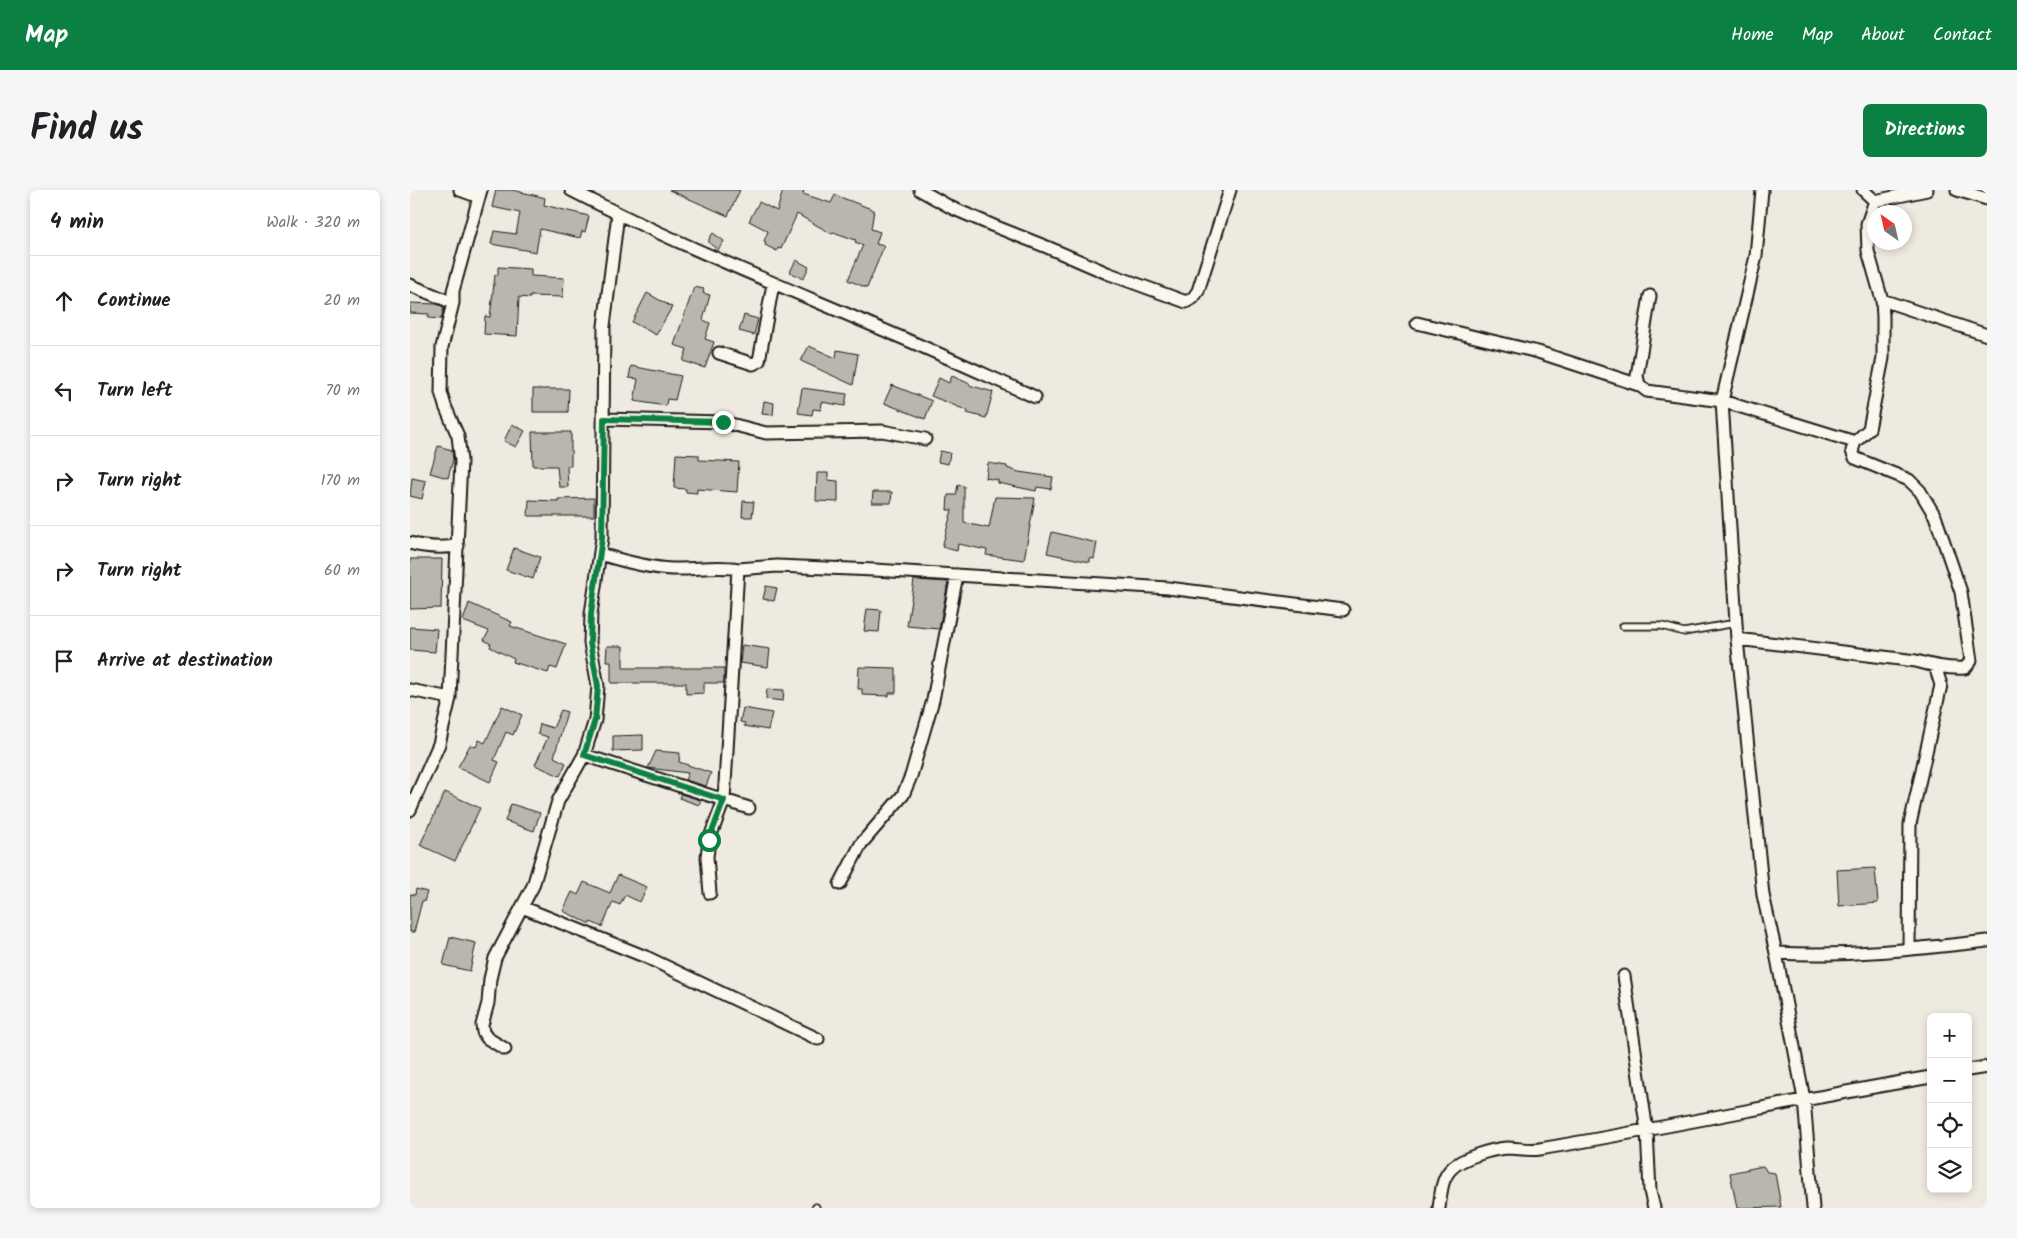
<!DOCTYPE html>
<meta charset="utf-8">
<style>
:root{--surface:#fff;--page:#f6f6f6;--text:#202124;--muted:#757577;--line:#e0e0e0;--accent:#0b8043}
body{margin:0;font-family:Kalam,sans-serif;background:var(--page);color:var(--text)}
.controls{position:absolute;right:15px;bottom:15px;display:grid;overflow:hidden;border-radius:8px;box-shadow:0 2px 8px #0003}
.controls button{width:45px;height:45px;display:grid;place-items:center;padding:0;border:0;border-bottom:1px solid var(--line);background:var(--surface);color:var(--text);font:25px sans-serif}
.compass{position:absolute;left:1457px;top:15px;width:45px;height:45px;border-radius:50%;background:var(--surface);box-shadow:0 2px 8px #0003;rotate:326deg}
.stop{position:absolute;width:15px;height:15px;margin:-11px;border:4px solid #0b8043;border-radius:50%;background:#fff}
.stop.end{background:#0b8043;border-color:#fff;box-shadow:0 1px 5px #0008}
.list{margin:0;padding:0;list-style:none}
h2{display:flex;justify-content:space-between;align-items:center;height:65px;margin:0;padding:0 20px;font-size:21px}
h2 small{font-size:16px;font-weight:400;color:var(--muted)}
.list li{display:grid;grid-template-columns:32px 1fr auto;gap:15px;align-items:center;box-sizing:border-box;height:90px;padding:0 20px;border-top:1px solid var(--line)}
.list b{display:block;font-size:19px;white-space:nowrap}
.list em{font-size:16px;font-style:normal;color:var(--muted)}
.icon{flex:none;width:28px;height:28px;fill:none;stroke:currentColor;stroke-width:2;stroke-linecap:round;stroke-linejoin:round}
.map{position:relative;flex:none;width:1577px;height:1018px;overflow:hidden;border-radius:8px}
header{display:flex;align-items:center;gap:30px;box-sizing:border-box;height:70px;padding:0 25px;background:var(--accent);color:#fff}
header strong{font-size:24px}
nav{display:flex;gap:28px;margin-inline-start:auto;font-size:18px}
.intro{display:flex;align-items:center;justify-content:space-between;box-sizing:border-box;height:120px;padding:0 30px}
h1{margin:0;font-size:35px}
.button{padding:12px 22px;border-radius:8px;background:var(--accent);color:#fff;font-size:18px;font-weight:700}
main{display:flex;gap:30px;padding:0 30px}
aside{flex:1;background:var(--surface);border-radius:8px;box-shadow:0 2px 8px #0003}
.map>svg:first-child{display:block}
</style>
<header>
<strong>Map</strong>
<nav><a>Home</a><a>Map</a><a>About</a><a>Contact</a></nav>
</header>
<div class="intro"><h1>Find us</h1><a class="button">Directions</a></div>
<main>
<aside>
<h2>4 min<small>Walk · 320 m</small></h2>
<ul class="list">
<li><svg class="icon" aria-label="ahead" viewBox="0 0 24 24"><path d="M12 20V5M6 11l6-6 6 6"/></svg><div><b>Continue</b></div><em>20 m</em></li>
<li><svg class="icon" aria-label="left" viewBox="0 0 24 24"><path d="M17 20v-9H6M10 6l-5 5 5 5"/></svg><div><b>Turn left</b></div><em>70 m</em></li>
<li><svg class="icon" aria-label="right" viewBox="0 0 24 24"><path d="M7 20v-9h11M14 6l5 5-5 5"/></svg><div><b>Turn right</b></div><em>170 m</em></li>
<li><svg class="icon" aria-label="right" viewBox="0 0 24 24"><path d="M7 20v-9h11M14 6l5 5-5 5"/></svg><div><b>Turn right</b></div><em>60 m</em></li>
<li><svg class="icon" aria-label="arrive" viewBox="0 0 24 24"><path d="M6 21V4h12l-3 4 3 4H6"/></svg><div><b>Arrive at destination</b></div></li>
</ul>
</aside>
<div class="map">
<svg width="1577" height="1018" viewBox="0 0 1577 1018">
<rect width="100%" height="100%" fill="#eeeadf"/>
<filter id="ink" filterUnits="userSpaceOnUse"><feTurbulence type="fractalNoise" baseFrequency=".02" numOctaves="2"/><feDisplacementMap in="SourceGraphic" scale="10" xChannelSelector="R" yChannelSelector="G"/><feConvolveMatrix kernelMatrix="1 2 1 2 8 2 1 2 1" color-interpolation-filters="sRGB"/></filter>
<g filter="url(#ink)">
<!-- building -->
<path fill="#b9b6af" stroke="#1c1c1c" d="M86 0H102L128 6 135 8 134 15 179 26 175 42 172 41 170 48 130 39 126 62 81 54 84 41 106 44 110 23 82 17Z
M259 0H330L318 26Z
M373 0H394L393 4 421 13 425 5 464 20 461 39 470 42 466 54 474 56 457 98 438 90 453 55 445 52 446 50 423 42 422 44 387 24 371 59 368 58 367 61 355 55 356 52 354 51 358 41 339 31 349 12 367 21Z
M303 43 314 51 308 60 299 53V49Z
M386 70 399 77 393 89 380 82Z
M88 77 121 79V86L154 88 153 107 120 106V108L109 107 107 146 74 144 75 126 80 127 85 85H88Z
M284 97 294 99 293 103 300 105 293 130 300 133 295 149 304 152 295 178 273 171 277 159 264 155Z
M237 103 262 117 246 145 222 132Z
M0 113 27 114 34 117 31 129 18 128 19 124 0 123Z
M334 125 348 129 344 145 329 141Z
M399 156 426 168 427 160 448 164 443 195 391 171Z
M221 176 271 186 265 210 257 209 256 216 224 211 228 189 219 188Z
M542 186 560 194 559 195 583 202 576 228 557 223 558 221 521 206 529 188 539 193Z
M482 195 522 211 515 229 474 213Z
M392 198 437 204 435 216 412 212 411 220 403 219 402 225 388 223Z
M123 199H159L158 222H123Z
M354 211 364 213 363 225 352 224Z
M102 234 115 241 106 257 94 251Z
M122 242H161V276H157L158 297H149L147 276H123Z
M28 256 42 260 43 270 38 288 20 283Z
M530 261 540 263 538 274 528 272Z
M266 264 289 265V270L329 272 327 302 287 299V303L276 302V299L264 298Z
M578 273 597 276V278L609 282 643 287 641 299 627 297 626 301 588 293V290L576 288Z
M407 283H418V290L428 291V312L406 311Z
M2 288 16 291 12 309 0 306Z
M548 295 554 296V333L579 338 585 307 625 308 614 370 576 365 577 360 548 354 547 361 532 357 542 320H537L538 305H546Z
M463 302H482L481 313H462Z
M184 308V326H118L119 310 148 311V309Z
M333 311 344 312 342 327H332Z
M642 342 687 353 684 369 680 368V372L637 363Z
M104 358 130 367 123 389 96 380Z
M0 369H32L31 418 0 419Z
M504 390 538 392 529 439 497 436Z
M356 396 367 398 364 411 353 409Z
M59 413 102 432 100 436 156 454 147 479 140 477 138 483 103 472 104 469 80 457 81 454 74 450 79 441 53 431Z
M457 419 471 420 469 442 454 441Z
M0 437 27 439 25 462 0 460Z
M332 455 360 459 358 477 330 473Z
M197 456H213V478H314V493H294V503L276 504V493H201V471H196Z
M449 477 486 478V503H479V506L452 505V499H448Z
M357 499 374 500 373 511 356 509Z
M92 516 112 525 103 545 96 542 84 570 89 572 80 592 48 577 60 555 66 557 69 550 75 553Z
M333 518 362 523 358 540 334 536 335 533 330 532Z
M151 520 157 522 144 567 156 573 150 586 125 575 138 547 128 544 130 534 143 538Z
M233 545V560L203 561V546Z
M246 561 270 563 269 572 301 583 296 596 275 590 278 583 238 578Z
M35 602 70 618 45 671 10 655Z
M271 604 291 610 289 615 269 608Z
M101 614 130 623 124 641 95 631Z
M1465 678 1468 713 1429 716 1427 680Z
M208 685 237 697 230 712 215 705 210 715 203 712 192 737 181 732 180 734 153 721 162 702 168 705 174 692 200 703Z
M6 699 17 702 14 712 12 711 4 742H0V704L5 705Z
M40 747 66 753 60 781 33 775Z
M1353 976 1357 982 1365 983 1371 1017 1327 1018 1320 983Z"/>
<g fill="none" stroke-linecap="round" stroke-linejoin="round">
<defs>
<path id="service" d="M1213 436H1252L1274 442 1326 433
M405 1018 406 1017"/>
<path id="minor" d="M50 0 69 7
M161 0C268 55 379 99 490 147 535 166 580 187 625 207
M510 0 542 18 584 36 637 57 697 83 776 112 783 108 788 101 820 0
M1352 0 1346 66 1312 211 1327 449 1353 705 1366 763C1437 767 1507 759 1577 751
M1453 0 1465 11 1517 0
M1547 0 1577 9
M0 95 43 113
M1472 110 1577 145
M1007 133 1128 162 1229 195 1237 201 1312 211 1445 252
M309 163 343 174 349 171 363 94
M1229 195 1227 186 1240 106
M194 229 313 232 356 243 472 241 515 249
M0 353C16 358 31 358 48 356
M190 364C213 371 238 378 262 379 285 380 306 375 328 379L314 610 299 650 297 667 300 703
M328 379 367 376 465 380 758 398 933 420
M1327 449 1506 471C1523 476 1538 479 1555 478L1561 471 1551 402 1525 326 1510 301 1499 290 1445 268 1442 261 1445 252 1459 239 1473 168V127L1472 110 1458 61 1457 34 1465 11
M0 500 40 508
M174 565 339 618
M0 620 29 554 40 508 51 271 48 246 35 216 31 202 32 157 43 113V101L71 0
M430 694 451 654 493 605 501 586 523 510 547 385
M112 717 236 767 408 849
M1499 759 1500 634 1531 495 1525 476
M1366 763 1394 909 1403 1018
M1214 786 1237 941 1240 1001 1244 1018
M95 859 77 848 73 842 72 835 78 813 80 789 85 768 123 696 148 611 174 565 185 530 188 496 180 453 181 424 192 348 194 136 208 24
M1558 880 1577 877
M1029 1018C1031 1005 1031 989 1041 979 1051 968 1082 959 1097 958 1108 958 1119 961 1130 959 1261 937 1390 909 1521 887"/>
</defs>
<!-- service casing -->
<use href="#service" stroke="#1c1c1c" stroke-width="9"/>
<!-- minor casing -->
<use href="#minor" stroke="#1c1c1c" stroke-width="15"/>
<!-- service -->
<use href="#service" stroke="#fbf7ec" stroke-width="5.5"/>
<!-- minor -->
<use href="#minor" stroke="#fbf7ec" stroke-width="11"/>
</g>
</g>
<g fill="none" stroke-linecap="round" stroke-linejoin="round" filter="url(#ink)">
<!-- route -->
<path stroke="#0b8043" stroke-width="6" d="M299 650 314 610 174 565 185 530 188 496 180 453 181 424 192 348 194 229 313 232"/>
</g>
</svg>
<div class="controls">
<button>+</button>
<button>−</button>
<button><svg class="icon" aria-label="locate" viewBox="0 0 24 24"><circle cx="12" cy="12" r="6"/><path d="M12 2v4M12 18v4M2 12h4M18 12h4"/></svg></button>
<button><svg class="icon" aria-label="layers" viewBox="0 0 24 24"><path d="M12 4l9 5-9 5-9-5zM3 14l9 5 9-5"/></svg></button>
</div>
<svg class="compass" viewBox="-18 -18 36 36"><path d="M0-13l5 13h-10z" fill="#e53935"/><path d="M0 13l5-13h-10z" fill="#757577"/></svg>
<div class="stop" style="left:299px;top:650px"></div>
<div class="stop end" style="left:313px;top:232px"></div>
</div>
</main>
